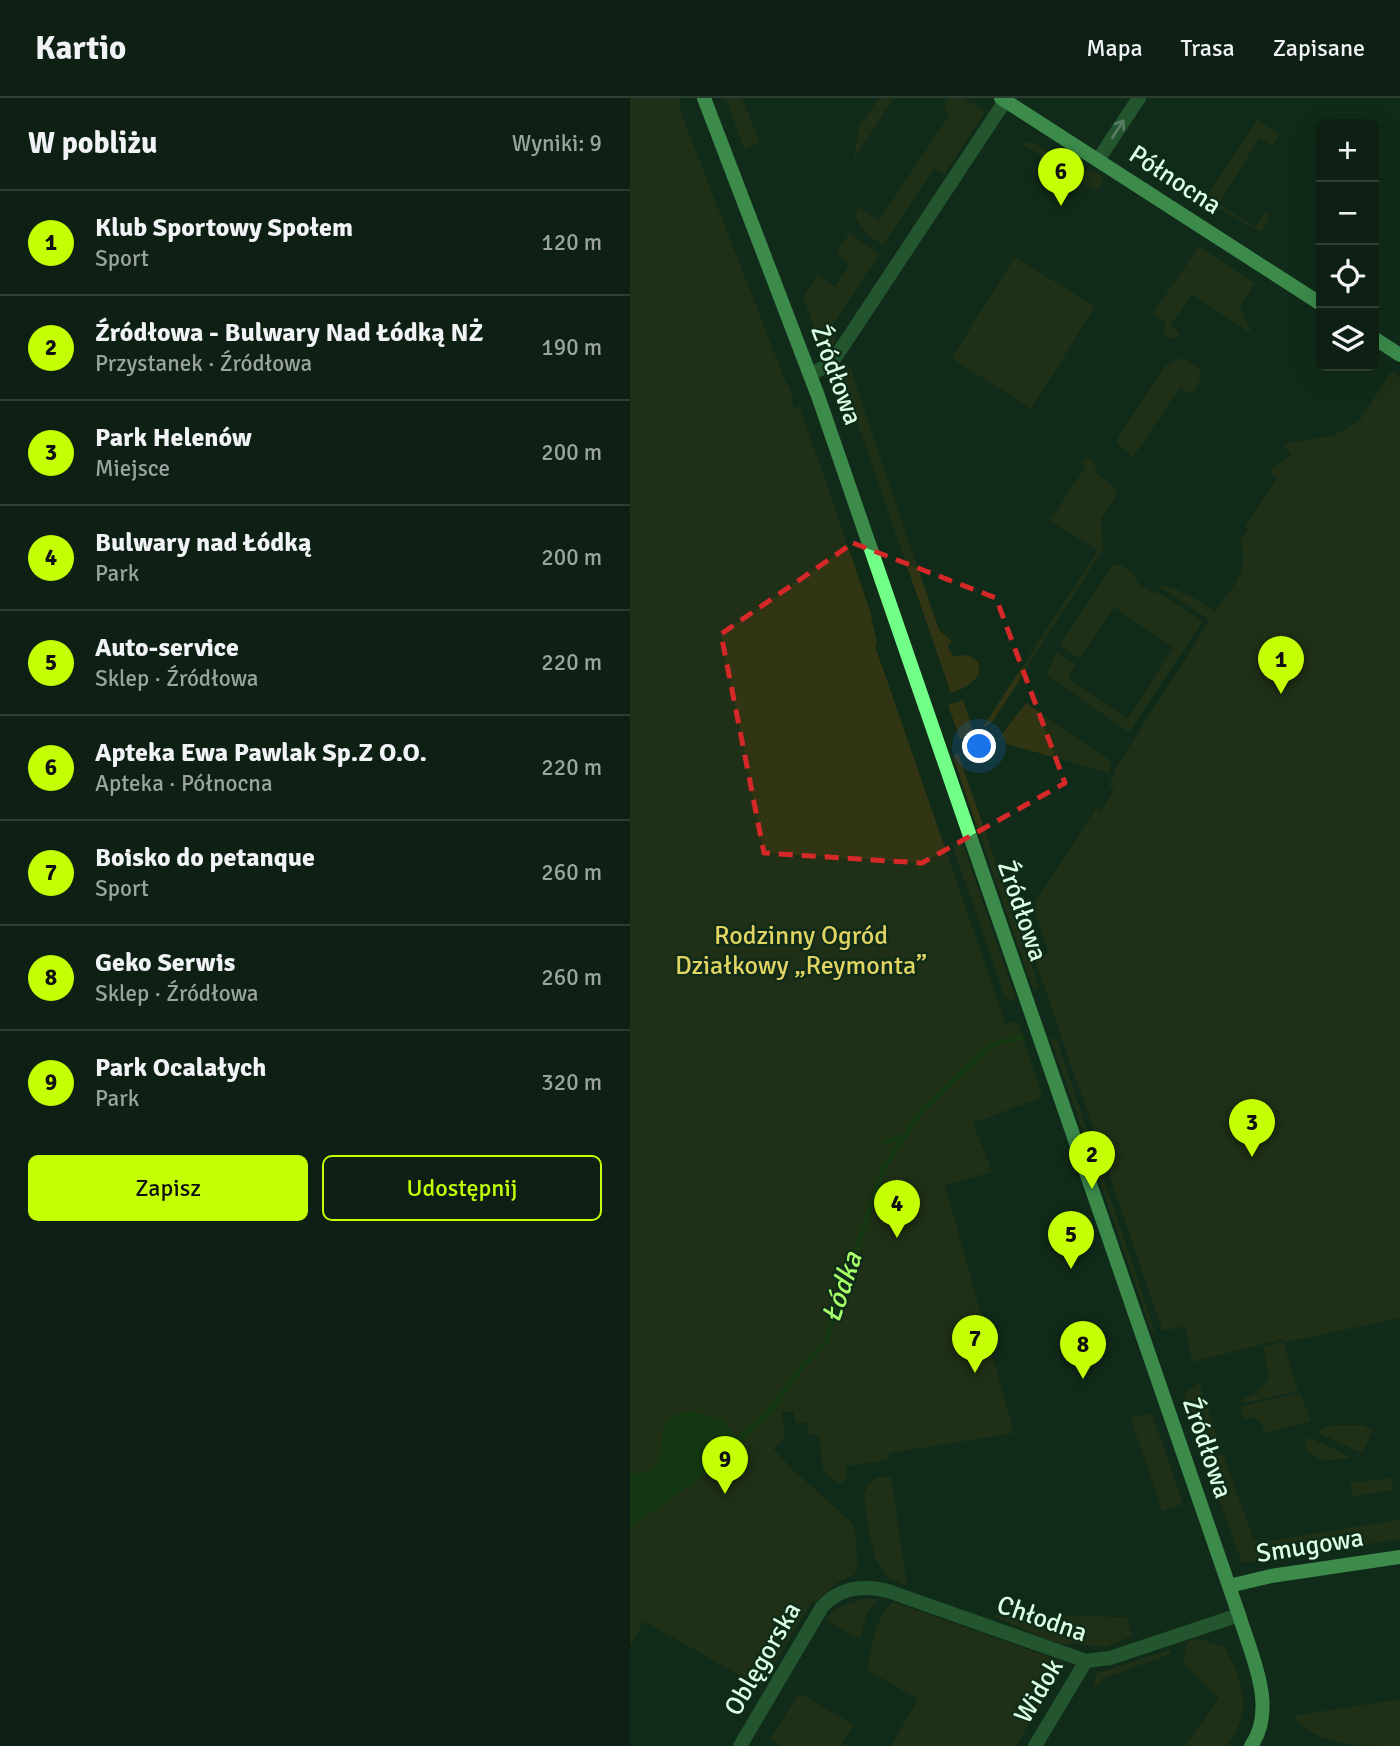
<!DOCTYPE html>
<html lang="pl">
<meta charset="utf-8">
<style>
:root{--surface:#0d2013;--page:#1b2d21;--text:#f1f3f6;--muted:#9aa3a0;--line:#2d3e33;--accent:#c4ff06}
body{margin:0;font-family:Signika,sans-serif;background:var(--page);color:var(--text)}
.controls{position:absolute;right:21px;top:21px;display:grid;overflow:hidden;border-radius:10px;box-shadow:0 7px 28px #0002}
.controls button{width:63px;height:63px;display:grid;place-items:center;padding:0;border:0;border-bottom:2px solid var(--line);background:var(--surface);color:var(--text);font:35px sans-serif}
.you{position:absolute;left:350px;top:649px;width:24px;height:24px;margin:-18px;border:5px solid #fff;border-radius:50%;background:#1a73e8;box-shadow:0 0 0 10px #1a73e833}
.badge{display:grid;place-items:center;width:46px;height:46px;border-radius:50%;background:var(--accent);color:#111;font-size:23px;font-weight:700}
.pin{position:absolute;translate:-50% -58px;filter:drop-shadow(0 2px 4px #0008)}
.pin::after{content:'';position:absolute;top:37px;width:24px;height:21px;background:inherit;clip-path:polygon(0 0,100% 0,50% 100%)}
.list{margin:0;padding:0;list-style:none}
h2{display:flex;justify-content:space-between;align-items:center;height:91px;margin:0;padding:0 28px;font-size:30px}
h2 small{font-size:23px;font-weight:400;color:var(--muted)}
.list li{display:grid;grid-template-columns:46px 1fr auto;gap:21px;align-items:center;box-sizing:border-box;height:105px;padding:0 28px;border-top:2px solid var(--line)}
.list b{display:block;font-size:26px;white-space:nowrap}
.list p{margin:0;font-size:23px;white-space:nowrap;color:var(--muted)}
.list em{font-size:23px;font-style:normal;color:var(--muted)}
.actions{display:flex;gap:14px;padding:21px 28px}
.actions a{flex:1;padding:16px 0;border:2px solid var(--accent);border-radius:10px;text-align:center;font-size:24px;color:var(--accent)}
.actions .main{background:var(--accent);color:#111}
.icon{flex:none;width:38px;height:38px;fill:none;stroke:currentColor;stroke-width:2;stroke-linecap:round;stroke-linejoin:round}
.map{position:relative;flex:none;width:770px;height:1648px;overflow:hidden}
header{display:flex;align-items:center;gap:42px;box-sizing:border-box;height:98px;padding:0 35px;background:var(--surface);border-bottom:2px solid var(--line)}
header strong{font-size:33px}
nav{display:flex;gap:38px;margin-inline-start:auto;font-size:24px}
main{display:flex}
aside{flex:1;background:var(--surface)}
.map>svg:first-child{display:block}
</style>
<header>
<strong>Kartio</strong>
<nav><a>Mapa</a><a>Trasa</a><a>Zapisane</a></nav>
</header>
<main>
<aside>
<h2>W pobliżu<small>Wyniki: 9</small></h2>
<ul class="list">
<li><span class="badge">1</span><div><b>Klub Sportowy Społem</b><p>Sport</p></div><em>120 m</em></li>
<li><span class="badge">2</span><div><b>Źródłowa - Bulwary Nad Łódką NŻ</b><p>Przystanek · Źródłowa</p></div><em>190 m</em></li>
<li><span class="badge">3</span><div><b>Park Helenów</b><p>Miejsce</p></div><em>200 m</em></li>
<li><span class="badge">4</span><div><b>Bulwary nad Łódką</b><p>Park</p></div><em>200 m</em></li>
<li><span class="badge">5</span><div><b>Auto-service</b><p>Sklep · Źródłowa</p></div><em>220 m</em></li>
<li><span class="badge">6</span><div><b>Apteka Ewa Pawlak Sp.Z O.O.</b><p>Apteka · Północna</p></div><em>220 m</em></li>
<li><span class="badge">7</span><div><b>Boisko do petanque</b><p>Sport</p></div><em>260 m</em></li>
<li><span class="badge">8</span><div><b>Geko Serwis</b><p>Sklep · Źródłowa</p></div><em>260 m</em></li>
<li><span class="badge">9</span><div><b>Park Ocalałych</b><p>Park</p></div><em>320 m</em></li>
</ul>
<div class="actions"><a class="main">Zapisz</a><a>Udostępnij</a></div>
</aside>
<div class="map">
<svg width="770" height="1648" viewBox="0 0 770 1648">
<rect width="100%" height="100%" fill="#112b19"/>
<!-- green -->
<path fill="#323513" d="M0 0H50L51 15 155 282 164 299 161 301 164 310 170 309 240 513 247 546 245 548 376 926 387 923 413 999 343 1025 362 1074 315 1087 384 1335 259 1355V1362L216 1368 217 1380 212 1385 206 1384 193 1372 189 1337 178 1336 177 1325H166L163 1314H152L155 1340 143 1350 160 1369 220 1423 225 1432 228 1469 224 1477 205 1486 185 1504 181 1505 130 1589 14 1523 0 1548Z
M96 0H112L130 45 114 51Z
M249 0H264L224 61 229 29Z
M319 0H333L355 14 315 76 304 70 253 147C241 139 230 132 225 117L228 109 249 123 320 16 313 11Z
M627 22 649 37 642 47 629 40 589 106 625 129 635 114 639 116V123L631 134 574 102Z
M403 44 449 74 461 71 474 80 468 91 463 92 392 46Z
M220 135 249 156 197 235 207 241 195 257 173 199 187 177 205 189 220 166 206 155Z
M569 148 625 186 610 209 622 236 562 196 540 228 550 235 547 240H540L532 235 537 226 523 216Z
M385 159 465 209 401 311 322 260Z
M548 261H555L569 270 572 279 561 296 550 289 503 359 487 345 488 339 534 269Z
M217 268 223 273 222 276 309 532 322 543 318 548 323 559C334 556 340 556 349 565 352 582 336 590 321 595L225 318 213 306 205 286Z
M762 273 770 278V1220L656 1244 654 1241 562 1264 556 1228 533 1233 405 862 419 855 403 808 466 710 471 713 484 692 479 687 486 673 485 671 580 522 532 490 525 488C549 487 566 503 586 513 602 489 621 473 610 443L618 431 615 428 647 380 639 373 661 357 653 346 705 337 730 322Z
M456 359 467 367 464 374 484 389 486 394 485 401 471 421 473 451 363 623 351 632 468 452 420 423 456 368 452 365Z
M489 466 504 476 507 484 520 493 531 496 573 523 499 634 416 577 427 554 446 567 438 580 498 620 543 550 484 509 450 561 430 547 481 469Z
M333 602 344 635 330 641 318 607Z
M396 605 481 663 480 675 377 646 372 636Z
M328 655 409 889 403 891 323 659Z
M331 741 386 901 381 902 375 899 323 749Z
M426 940 526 1237 522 1234 421 941Z
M653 1243 668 1293 614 1305 612 1301 627 1295 639 1280 633 1249Z
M569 1285 587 1338 570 1344 554 1295Z
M670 1295 681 1323 635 1335 631 1324 623 1319 614 1321 610 1309Z
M522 1316 553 1406 532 1413 500 1319Z
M701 1327H732L743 1332 732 1355 686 1334Z
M678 1339 721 1359C705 1363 683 1366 675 1348Z
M593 1355 622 1438 630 1444 770 1422V1441L612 1465 575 1362Z
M261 1378 277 1488 259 1480 246 1462 240 1440 234 1397 238 1387 246 1380Z
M761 1380 763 1392 722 1398 720 1385Z
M233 1501H248L237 1516 230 1541 195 1522 203 1512Z
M263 1504 431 1563 432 1570 386 1648H261L288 1601 237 1572C242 1549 244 1520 263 1504Z
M360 1517 497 1519 502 1538 475 1549 439 1545 438 1547 424 1544Z
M569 1541 594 1549C614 1584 624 1615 595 1648H555L589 1600 553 1564 557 1543Z
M541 1551 540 1556 475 1580 462 1592 467 1575Z
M169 1595 224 1627 211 1648H152L140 1641Z
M770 1601V1648C736 1648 682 1648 664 1618Z"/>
<!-- water -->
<path fill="#194a0a" d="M60 1313 95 1323 115 1353H110L0 1429V1377C9 1374 20 1374 27 1367 40 1353 17 1319 60 1313Z"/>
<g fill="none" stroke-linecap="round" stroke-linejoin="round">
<!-- stream -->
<path stroke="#194a0a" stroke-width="5" d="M254 1045 274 1038
M104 1345 137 1317 171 1270 196 1244 253 1071 291 1014 355 952 364 946 392 939"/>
<!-- street -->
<path stroke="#3b8a49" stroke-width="14" d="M468 62 509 0
M180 276 201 266 375 3
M110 1648 192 1509C210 1489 233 1487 258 1493L456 1563 480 1560 609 1517
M405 1648 456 1563"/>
<!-- secondary -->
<path stroke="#71ff88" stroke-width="14" d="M74 0 188 298 609 1517C621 1557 648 1610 621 1648
M371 0 691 206
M744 240 770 257
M599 1488 641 1478 770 1459"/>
</g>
<!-- one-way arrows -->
<defs><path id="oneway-shaft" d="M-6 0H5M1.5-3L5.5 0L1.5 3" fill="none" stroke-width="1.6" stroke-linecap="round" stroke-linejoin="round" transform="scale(1.75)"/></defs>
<use stroke="#aadcb6" href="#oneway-shaft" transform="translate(488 31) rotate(-57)"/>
<!-- marked area -->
<path d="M0 0H770V1648H0ZM223 445 366 500 435 685 292 765 134 755 91 536Z" fill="#112b19" fill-opacity=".55" fill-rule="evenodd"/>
<path fill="none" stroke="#d62828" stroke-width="5" stroke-dasharray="14 9" stroke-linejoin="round" d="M223 445 366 500 435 685 292 765 134 755 91 536Z"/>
<g text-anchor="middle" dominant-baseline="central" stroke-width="5" stroke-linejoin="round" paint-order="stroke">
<!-- street labels -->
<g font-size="26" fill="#daffe4" stroke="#112b19">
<text transform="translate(545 82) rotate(33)">Północna</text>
<text transform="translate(206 277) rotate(70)">Źródłowa</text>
<text transform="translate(392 813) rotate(71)">Źródłowa</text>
<text transform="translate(577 1350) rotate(71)">Źródłowa</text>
<text transform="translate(680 1448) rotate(-9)">Smugowa</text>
<text transform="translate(412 1521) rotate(19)">Chłodna</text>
<text transform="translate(133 1561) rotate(-60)">Oblęgorska</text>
<text transform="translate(409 1593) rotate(-59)">Widok</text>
</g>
<!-- park labels -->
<g font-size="26" fill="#e2d463" stroke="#112b19">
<text x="171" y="838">Rodzinny Ogród<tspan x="171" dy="30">Działkowy „Reymonta”</tspan></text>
</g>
<!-- water labels -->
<g font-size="28" font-style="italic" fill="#a5ff68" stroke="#112b19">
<text transform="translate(212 1189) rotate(-71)">Łódka</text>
</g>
</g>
</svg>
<div class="controls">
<button>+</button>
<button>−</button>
<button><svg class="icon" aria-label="locate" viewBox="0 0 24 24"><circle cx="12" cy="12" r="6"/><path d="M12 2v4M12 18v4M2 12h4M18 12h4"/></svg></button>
<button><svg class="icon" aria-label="layers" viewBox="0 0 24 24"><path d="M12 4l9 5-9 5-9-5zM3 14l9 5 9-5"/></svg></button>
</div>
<div class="you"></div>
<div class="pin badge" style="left:651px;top:596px">1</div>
<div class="pin badge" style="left:462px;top:1091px">2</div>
<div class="pin badge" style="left:622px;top:1059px">3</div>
<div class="pin badge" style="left:267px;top:1140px">4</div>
<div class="pin badge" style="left:441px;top:1171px">5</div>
<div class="pin badge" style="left:431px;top:108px">6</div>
<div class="pin badge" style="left:345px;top:1275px">7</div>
<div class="pin badge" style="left:453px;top:1281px">8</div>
<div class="pin badge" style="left:95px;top:1396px">9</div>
</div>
</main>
